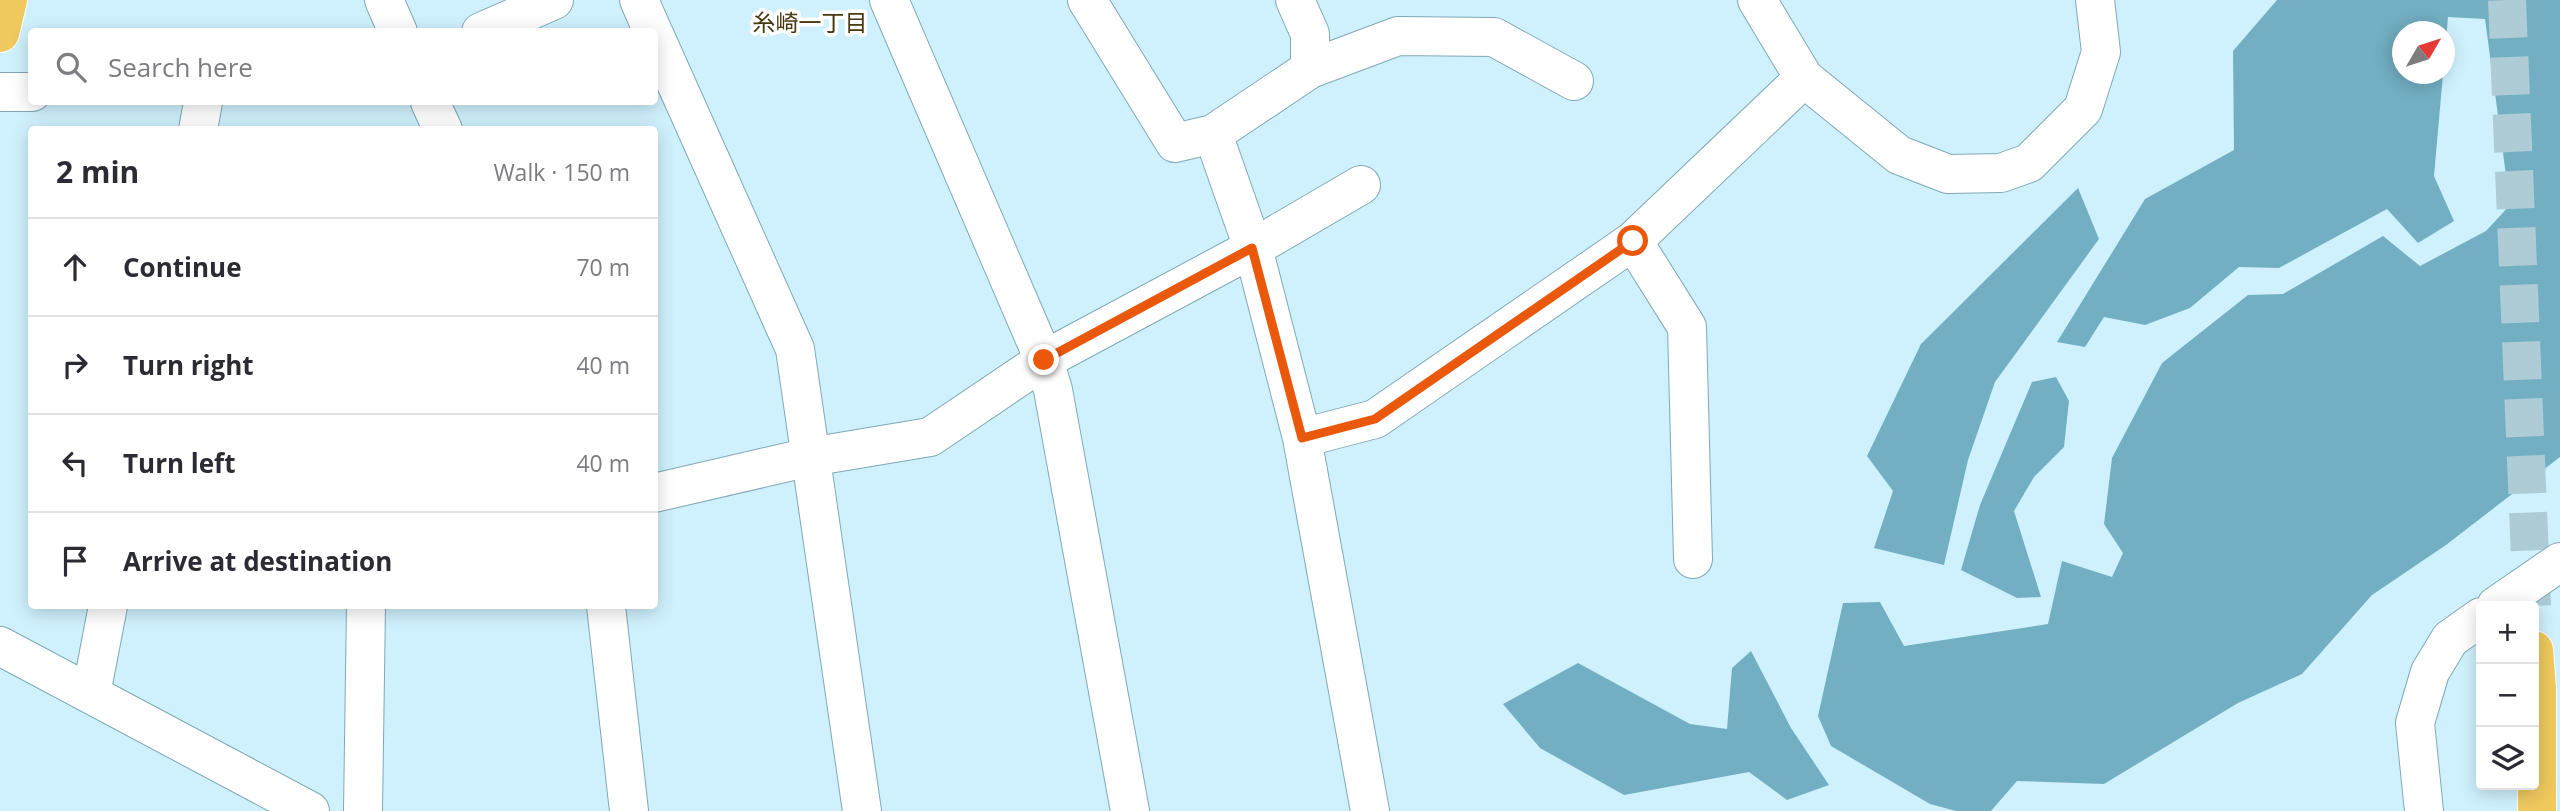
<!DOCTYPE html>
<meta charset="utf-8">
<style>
:root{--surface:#fff;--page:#f7f7f7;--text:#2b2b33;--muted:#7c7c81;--line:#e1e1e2}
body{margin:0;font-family:"Open Sans","Noto Sans JP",sans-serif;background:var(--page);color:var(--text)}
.controls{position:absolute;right:21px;bottom:21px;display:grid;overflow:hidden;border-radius:7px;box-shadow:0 4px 18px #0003}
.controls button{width:63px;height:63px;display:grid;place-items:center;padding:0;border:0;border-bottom:2px solid var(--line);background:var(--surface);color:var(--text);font:35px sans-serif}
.compass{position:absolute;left:2392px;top:21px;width:63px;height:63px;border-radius:50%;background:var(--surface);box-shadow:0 4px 18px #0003;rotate:51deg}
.stop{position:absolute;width:21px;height:21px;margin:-16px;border:5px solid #ea580c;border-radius:50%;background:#fff}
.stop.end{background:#ea580c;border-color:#fff;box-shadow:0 2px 7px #0008}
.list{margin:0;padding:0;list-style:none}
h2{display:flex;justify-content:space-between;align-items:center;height:91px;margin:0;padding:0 28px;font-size:30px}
h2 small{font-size:23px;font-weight:400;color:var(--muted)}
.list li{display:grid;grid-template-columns:46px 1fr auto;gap:21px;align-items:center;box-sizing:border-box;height:98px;padding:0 28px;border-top:2px solid var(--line)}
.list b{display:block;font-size:26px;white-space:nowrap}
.list em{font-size:23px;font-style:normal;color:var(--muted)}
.icon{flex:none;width:38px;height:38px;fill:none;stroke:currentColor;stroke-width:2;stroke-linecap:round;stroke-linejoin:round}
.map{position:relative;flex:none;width:2560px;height:811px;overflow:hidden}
.search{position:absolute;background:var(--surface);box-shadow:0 4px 18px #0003;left:28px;top:28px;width:630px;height:77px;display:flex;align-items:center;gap:18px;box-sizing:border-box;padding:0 24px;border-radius:7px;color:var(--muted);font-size:26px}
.panel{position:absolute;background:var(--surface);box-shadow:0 4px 18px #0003;left:28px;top:126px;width:630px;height:483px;border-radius:7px}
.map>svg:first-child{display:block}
</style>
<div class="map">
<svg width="2560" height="811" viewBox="0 0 2560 811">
<rect width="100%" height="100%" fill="#cff1fd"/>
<!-- forest -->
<path fill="#73afc3" d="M2277 0H2560V457L2446 545 2372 595 2302 674 2238 703 2104 784 2017 781 1991 811H1956L1930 804 1831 746 1818 716 1843 603 1880 602 1904 646 2048 624 2062 561 2112 577 2123 553 2104 524 2112 458 2162 363 2248 295 2283 294 2383 236 2420 266 2486 231 2510 205 2485 19 2448 17 2445 52 2444 32H2402V74H2443L2434 176 2454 221 2418 243 2387 209 2279 268 2239 267 2190 308 2145 325 2104 317 2085 347 2057 342 2145 199 2234 150 2233 51Z
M2078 188 2099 239 1995 382 1968 460 1944 565 1874 548 1893 491 1867 456 1921 344Z
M2056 377 2069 401 2064 447 2034 477 2014 511 2041 597 2017 598 1961 570 1980 505 2032 382Z
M1751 651 1791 728 1829 785 1787 800 1749 772 1624 795 1540 748 1503 704 1578 663 1690 724 1727 729 1732 668Z"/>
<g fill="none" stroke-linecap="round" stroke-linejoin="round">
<!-- highway-tunnel -->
<path stroke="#adccd6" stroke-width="38" stroke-dasharray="38 19" stroke-linecap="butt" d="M2507 0 2532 606"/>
<defs>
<path id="minor" d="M384 0 398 32
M639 0 653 32
M889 0 1044 360 1053 390 1130 811
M1087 0 1175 143 1213 134 1310 69V34L1295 0
M1757 0 1804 78 1899 155 1948 174 2001 173 2029 163 2083 109 2101 52 2095 0
M481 32 554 0
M654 34 795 349 862 811
M1310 69 1398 36 1494 37 1574 81
M0 92H32
M430 102 443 130
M198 130 203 102
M1213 134 1253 248 1302 438 1370 811
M1633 241 1687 327 1693 559
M1302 438 1375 419 1633 241 1804 78
M654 493 810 457 930 437 1044 360 1253 248 1361 185
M606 606 629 811
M2496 606 2560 562
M0 646 310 811
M91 694 108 606
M363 811 366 606
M2424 811 2415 723 2430 672 2450 639 2481 617"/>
<path id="highway" d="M0 33 8 0
M2534 650 2537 689V811"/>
</defs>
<!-- minor casing -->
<use href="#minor" stroke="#7fa9b6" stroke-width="40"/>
<!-- highway casing -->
<use href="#highway" stroke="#fff" stroke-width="40"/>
<!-- minor -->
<use href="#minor" stroke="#fff" stroke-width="38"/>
<!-- highway -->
<use href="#highway" stroke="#efc95e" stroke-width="38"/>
</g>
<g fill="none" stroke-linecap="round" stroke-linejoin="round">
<!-- route -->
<path stroke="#ea580c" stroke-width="9" d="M1044 360 1252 248 1302 438 1375 419 1633 241"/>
</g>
<g text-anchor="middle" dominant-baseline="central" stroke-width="7" stroke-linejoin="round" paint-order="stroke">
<!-- neighbourhood labels -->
<g font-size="23" fill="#45370e" stroke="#fff">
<text x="810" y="22">糸崎一丁目</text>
</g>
</g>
</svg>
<div class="controls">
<button>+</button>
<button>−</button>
<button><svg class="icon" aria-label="layers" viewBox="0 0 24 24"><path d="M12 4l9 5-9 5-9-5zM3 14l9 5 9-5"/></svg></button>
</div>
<svg class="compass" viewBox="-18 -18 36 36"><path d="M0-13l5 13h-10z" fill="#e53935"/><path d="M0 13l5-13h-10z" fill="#7c7c81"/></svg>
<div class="stop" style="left:1633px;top:241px"></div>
<div class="stop end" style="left:1044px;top:360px"></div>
<div class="search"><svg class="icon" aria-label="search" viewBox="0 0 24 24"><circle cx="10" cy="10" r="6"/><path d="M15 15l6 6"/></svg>Search here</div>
<section class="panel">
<h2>2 min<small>Walk · 150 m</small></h2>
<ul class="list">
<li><svg class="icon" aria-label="ahead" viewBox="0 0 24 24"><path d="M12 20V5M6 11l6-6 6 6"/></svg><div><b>Continue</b></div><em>70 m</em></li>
<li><svg class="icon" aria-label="right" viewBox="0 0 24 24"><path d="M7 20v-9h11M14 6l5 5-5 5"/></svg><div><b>Turn right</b></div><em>40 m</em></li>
<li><svg class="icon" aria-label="left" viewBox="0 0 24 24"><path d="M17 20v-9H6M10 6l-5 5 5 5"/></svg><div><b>Turn left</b></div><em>40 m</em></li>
<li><svg class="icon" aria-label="arrive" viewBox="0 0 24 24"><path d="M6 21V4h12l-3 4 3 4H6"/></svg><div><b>Arrive at destination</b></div></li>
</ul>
</section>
</div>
